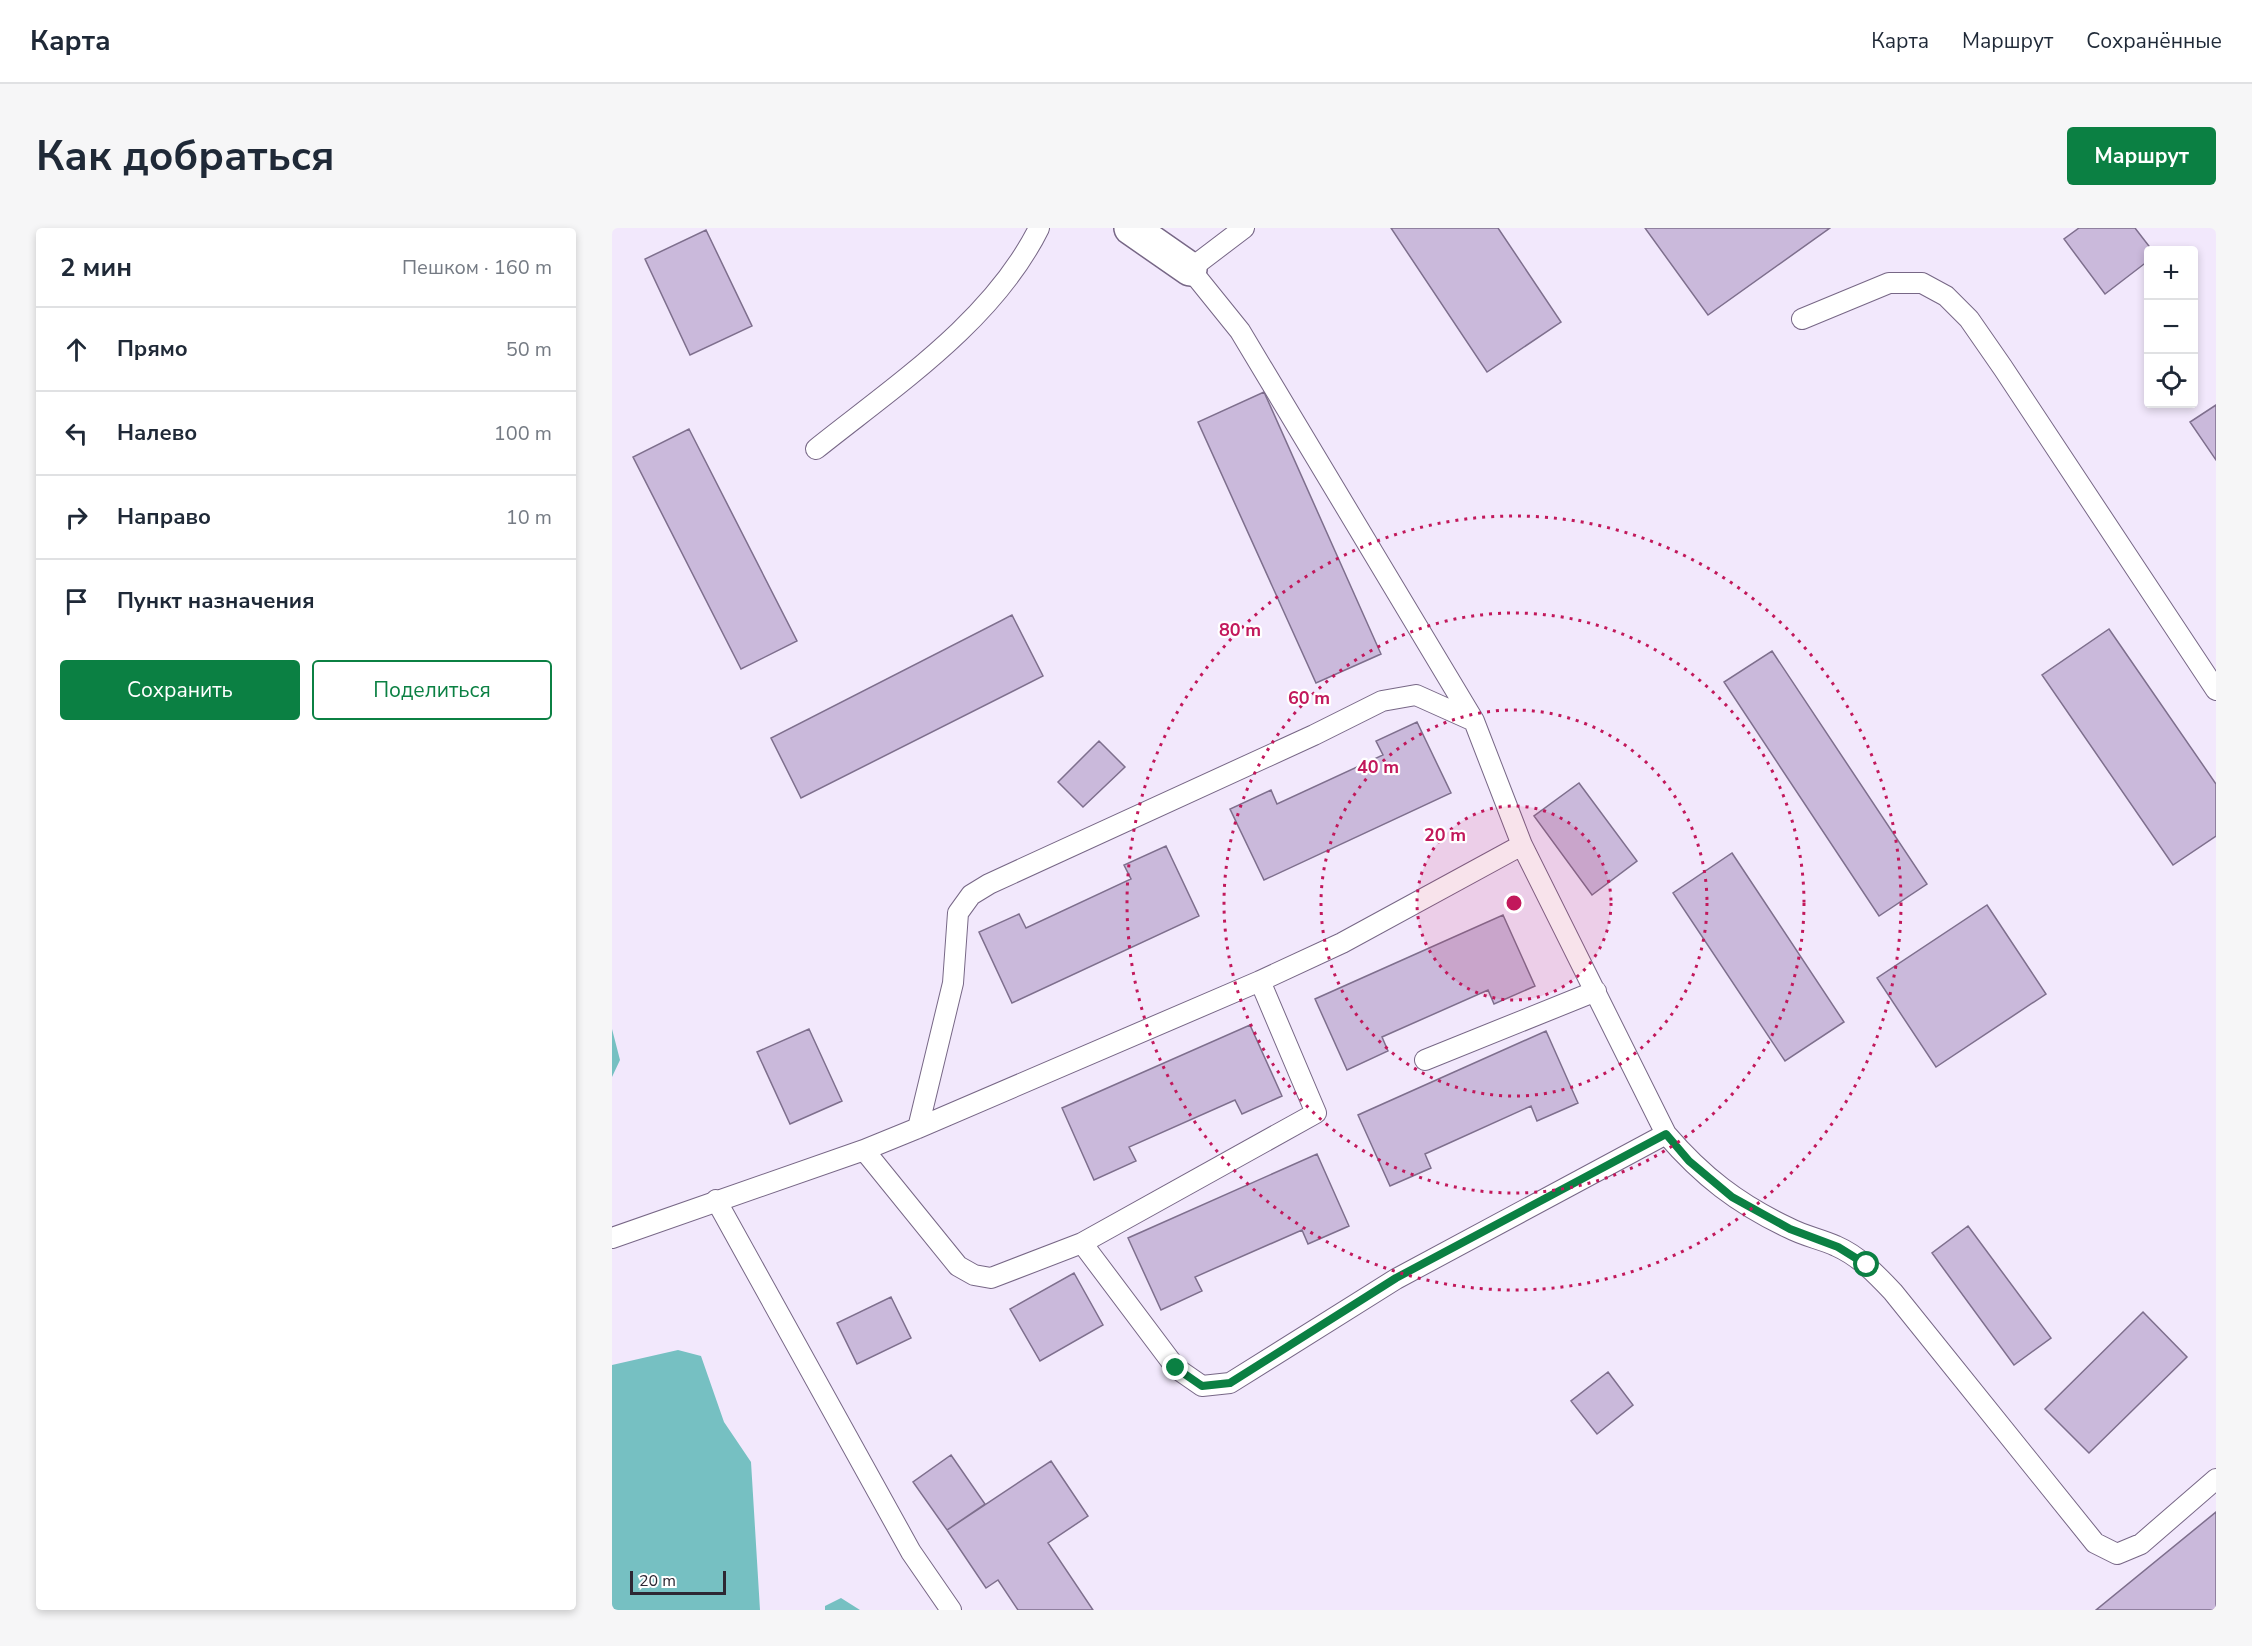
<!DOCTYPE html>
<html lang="ru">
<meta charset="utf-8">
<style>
:root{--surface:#fff;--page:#f6f6f7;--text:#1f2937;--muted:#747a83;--line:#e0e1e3;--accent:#0b8043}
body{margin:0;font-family:"Nunito Sans",sans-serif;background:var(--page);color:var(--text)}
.controls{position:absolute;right:18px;top:18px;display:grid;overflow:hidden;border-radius:6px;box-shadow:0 3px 9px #0003}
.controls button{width:54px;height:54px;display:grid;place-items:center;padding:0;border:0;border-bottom:2px solid var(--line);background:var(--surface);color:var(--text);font:30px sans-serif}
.scale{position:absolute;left:18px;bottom:15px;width:96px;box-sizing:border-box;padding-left:6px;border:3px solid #2d2733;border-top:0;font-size:16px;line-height:21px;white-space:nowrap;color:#2d2733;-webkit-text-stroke:4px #fff;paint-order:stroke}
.stop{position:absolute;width:18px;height:18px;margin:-14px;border:4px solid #0b8043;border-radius:50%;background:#fff}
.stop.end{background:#0b8043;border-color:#fff;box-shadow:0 2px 6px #0008}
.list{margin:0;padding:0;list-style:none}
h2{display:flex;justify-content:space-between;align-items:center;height:78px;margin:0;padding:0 24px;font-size:26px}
h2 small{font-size:20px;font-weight:400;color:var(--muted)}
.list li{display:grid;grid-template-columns:39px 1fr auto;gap:18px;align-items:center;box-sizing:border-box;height:84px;padding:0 24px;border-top:2px solid var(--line)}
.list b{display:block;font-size:22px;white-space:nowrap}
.list em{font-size:20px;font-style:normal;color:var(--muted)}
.actions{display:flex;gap:12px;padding:18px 24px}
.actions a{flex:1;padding:14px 0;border:2px solid var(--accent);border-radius:6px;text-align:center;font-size:21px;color:var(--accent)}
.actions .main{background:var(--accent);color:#fff}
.icon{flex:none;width:33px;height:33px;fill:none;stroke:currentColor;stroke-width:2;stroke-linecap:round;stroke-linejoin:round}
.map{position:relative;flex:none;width:1604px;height:1382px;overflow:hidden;border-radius:6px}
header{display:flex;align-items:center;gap:36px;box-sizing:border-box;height:84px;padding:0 30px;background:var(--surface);border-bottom:2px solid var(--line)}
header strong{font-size:28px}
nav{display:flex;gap:33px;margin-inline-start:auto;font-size:21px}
.intro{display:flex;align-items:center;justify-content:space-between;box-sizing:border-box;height:144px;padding:0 36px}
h1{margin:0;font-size:42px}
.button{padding:15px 27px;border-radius:6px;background:var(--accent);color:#fff;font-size:21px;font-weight:700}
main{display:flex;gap:36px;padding:0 36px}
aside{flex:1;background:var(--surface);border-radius:6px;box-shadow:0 3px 9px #0003}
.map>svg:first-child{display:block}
</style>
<header>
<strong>Карта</strong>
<nav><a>Карта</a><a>Маршрут</a><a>Сохранённые</a></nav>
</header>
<div class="intro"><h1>Как добраться</h1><a class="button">Маршрут</a></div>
<main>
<aside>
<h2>2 мин<small>Пешком · 160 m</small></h2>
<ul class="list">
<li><svg class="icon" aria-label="ahead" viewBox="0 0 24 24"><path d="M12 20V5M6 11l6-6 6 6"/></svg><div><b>Прямо</b></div><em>50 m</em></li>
<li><svg class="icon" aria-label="left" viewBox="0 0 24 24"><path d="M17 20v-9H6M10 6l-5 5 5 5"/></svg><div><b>Налево</b></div><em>100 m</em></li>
<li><svg class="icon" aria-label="right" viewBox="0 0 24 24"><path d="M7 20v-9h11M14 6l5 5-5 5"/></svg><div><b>Направо</b></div><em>10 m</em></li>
<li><svg class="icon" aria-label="arrive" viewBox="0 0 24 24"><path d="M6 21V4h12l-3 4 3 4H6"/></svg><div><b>Пункт назначения</b></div></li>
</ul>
<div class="actions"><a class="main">Сохранить</a><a>Поделиться</a></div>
</aside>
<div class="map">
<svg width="1604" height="1382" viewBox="0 0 1604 1382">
<rect width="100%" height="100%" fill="#f2e8fc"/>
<!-- water -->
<path fill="#76c0c2" d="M0 801 8 832 0 849Z
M66 1122 89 1128 112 1194 139 1234 148 1382H0V1137Z
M229 1370 248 1382H213V1378Z"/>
<!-- building -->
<path fill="#cab9db" stroke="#7e6f8d" stroke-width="1.5" d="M779 0H886L949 94 875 144Z
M1033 0H1218L1096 87Z
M1467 0H1523L1540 22H1536V33L1493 66 1452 11Z
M94 2 140 98 78 127 33 31Z
M652 164 769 426 704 455 586 194Z
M1604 177V232L1578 194Z
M77 201 185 413 129 441 21 229Z
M400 387 431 448 189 570 159 510Z
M1497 401 1604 556V608L1561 637 1430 447Z
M1160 423 1315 656 1267 688 1112 454Z
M805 494 839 565 652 652 618 581 659 562 665 576 771 527 764 513Z
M487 513 513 539 471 579 446 554Z
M967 555 1025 633 980 667 922 588Z
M554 618 587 688 400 775 367 704 407 686 414 700 519 651 512 637Z
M1120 625 1232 794 1173 833 1061 665Z
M1375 677 1434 766 1324 839 1265 750Z
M891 687 923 758 882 776 876 762 770 809 776 823 735 842 703 771Z
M638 797 670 868 630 886 623 872 517 919 524 933 482 952 450 880Z
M197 801 230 873 178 896 145 824Z
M934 803 966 875 925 893 919 878 813 926 819 940 778 958 746 887Z
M705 926 737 998 696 1016 690 1002 583 1049 590 1063 549 1082 516 1010Z
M1356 998 1439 1110 1402 1137 1320 1025Z
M462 1045 491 1097 428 1133 398 1081Z
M279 1069 299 1110 245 1136 225 1095Z
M1531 1084 1575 1129 1477 1225 1433 1181Z
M996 1144 1021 1177 985 1206 959 1173Z
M339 1227 373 1276 335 1302 301 1254Z
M439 1233 476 1288 436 1315 481 1382H406L386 1352 374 1360 335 1302Z
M1604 1284V1382H1484Z"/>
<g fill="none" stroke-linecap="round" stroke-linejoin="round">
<defs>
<path id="service" d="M632 0 578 41 628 103 862 493
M1190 91 1277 55H1310L1334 68 1357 91 1391 140 1604 462
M204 221C284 157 381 93 427 0
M910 617 1054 906C1090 948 1126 976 1177 1000 1192 1008 1209 1011 1224 1018 1247 1028 1264 1046 1281 1064L1483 1315 1505 1326 1529 1316 1604 1251
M813 832 984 763
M252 922 346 1038 362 1047 379 1050 470 1015 564 1140 590 1158 618 1155 784 1051 1054 906
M104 972 299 1324 339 1382
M0 1010 252 922 306 900 648 753 730 715 910 617 862 493 804 467 770 473 702 507 377 656 359 667 346 685 341 755 306 900
M470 1015 704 885 648 753"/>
<path id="minor" d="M519 0 578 41"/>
</defs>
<!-- service casing -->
<use href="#service" stroke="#776786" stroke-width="22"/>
<!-- minor casing -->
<use href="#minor" stroke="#776786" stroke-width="36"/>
<!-- service -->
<use href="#service" stroke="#fff" stroke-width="20"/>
<!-- minor -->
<use href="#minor" stroke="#fff" stroke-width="33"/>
</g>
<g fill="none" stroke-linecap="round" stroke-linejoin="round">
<!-- route -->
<path stroke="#0b8043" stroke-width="8" d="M564 1140 590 1158 618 1155 784 1050 1054 906 1077 933 1120 969 1178 1001 1226 1019 1255 1037"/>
</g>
<!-- distance rings -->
<circle cx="902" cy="675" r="97" fill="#c2185b" fill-opacity=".12"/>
<g fill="none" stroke="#c2185b" stroke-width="3" stroke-dasharray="3 6">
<circle cx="902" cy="675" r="97"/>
<circle cx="902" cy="675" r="193"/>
<circle cx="902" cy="675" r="290"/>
<circle cx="902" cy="675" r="387"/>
</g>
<circle cx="902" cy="675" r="9" fill="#c2185b" stroke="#fff" stroke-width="3"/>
<g font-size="18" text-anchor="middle" font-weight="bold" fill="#c2185b" stroke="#fff" stroke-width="4.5" stroke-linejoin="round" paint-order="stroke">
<text x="628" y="408">80 m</text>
<text x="697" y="476">60 m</text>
<text x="766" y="545">40 m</text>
<text x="833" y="613">20 m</text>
</g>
</svg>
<div class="controls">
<button>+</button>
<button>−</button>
<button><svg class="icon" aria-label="locate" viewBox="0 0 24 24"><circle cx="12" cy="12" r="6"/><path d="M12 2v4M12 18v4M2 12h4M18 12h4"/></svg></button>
</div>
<div class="scale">20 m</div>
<div class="stop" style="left:1255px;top:1037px"></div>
<div class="stop end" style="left:564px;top:1140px"></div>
</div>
</main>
